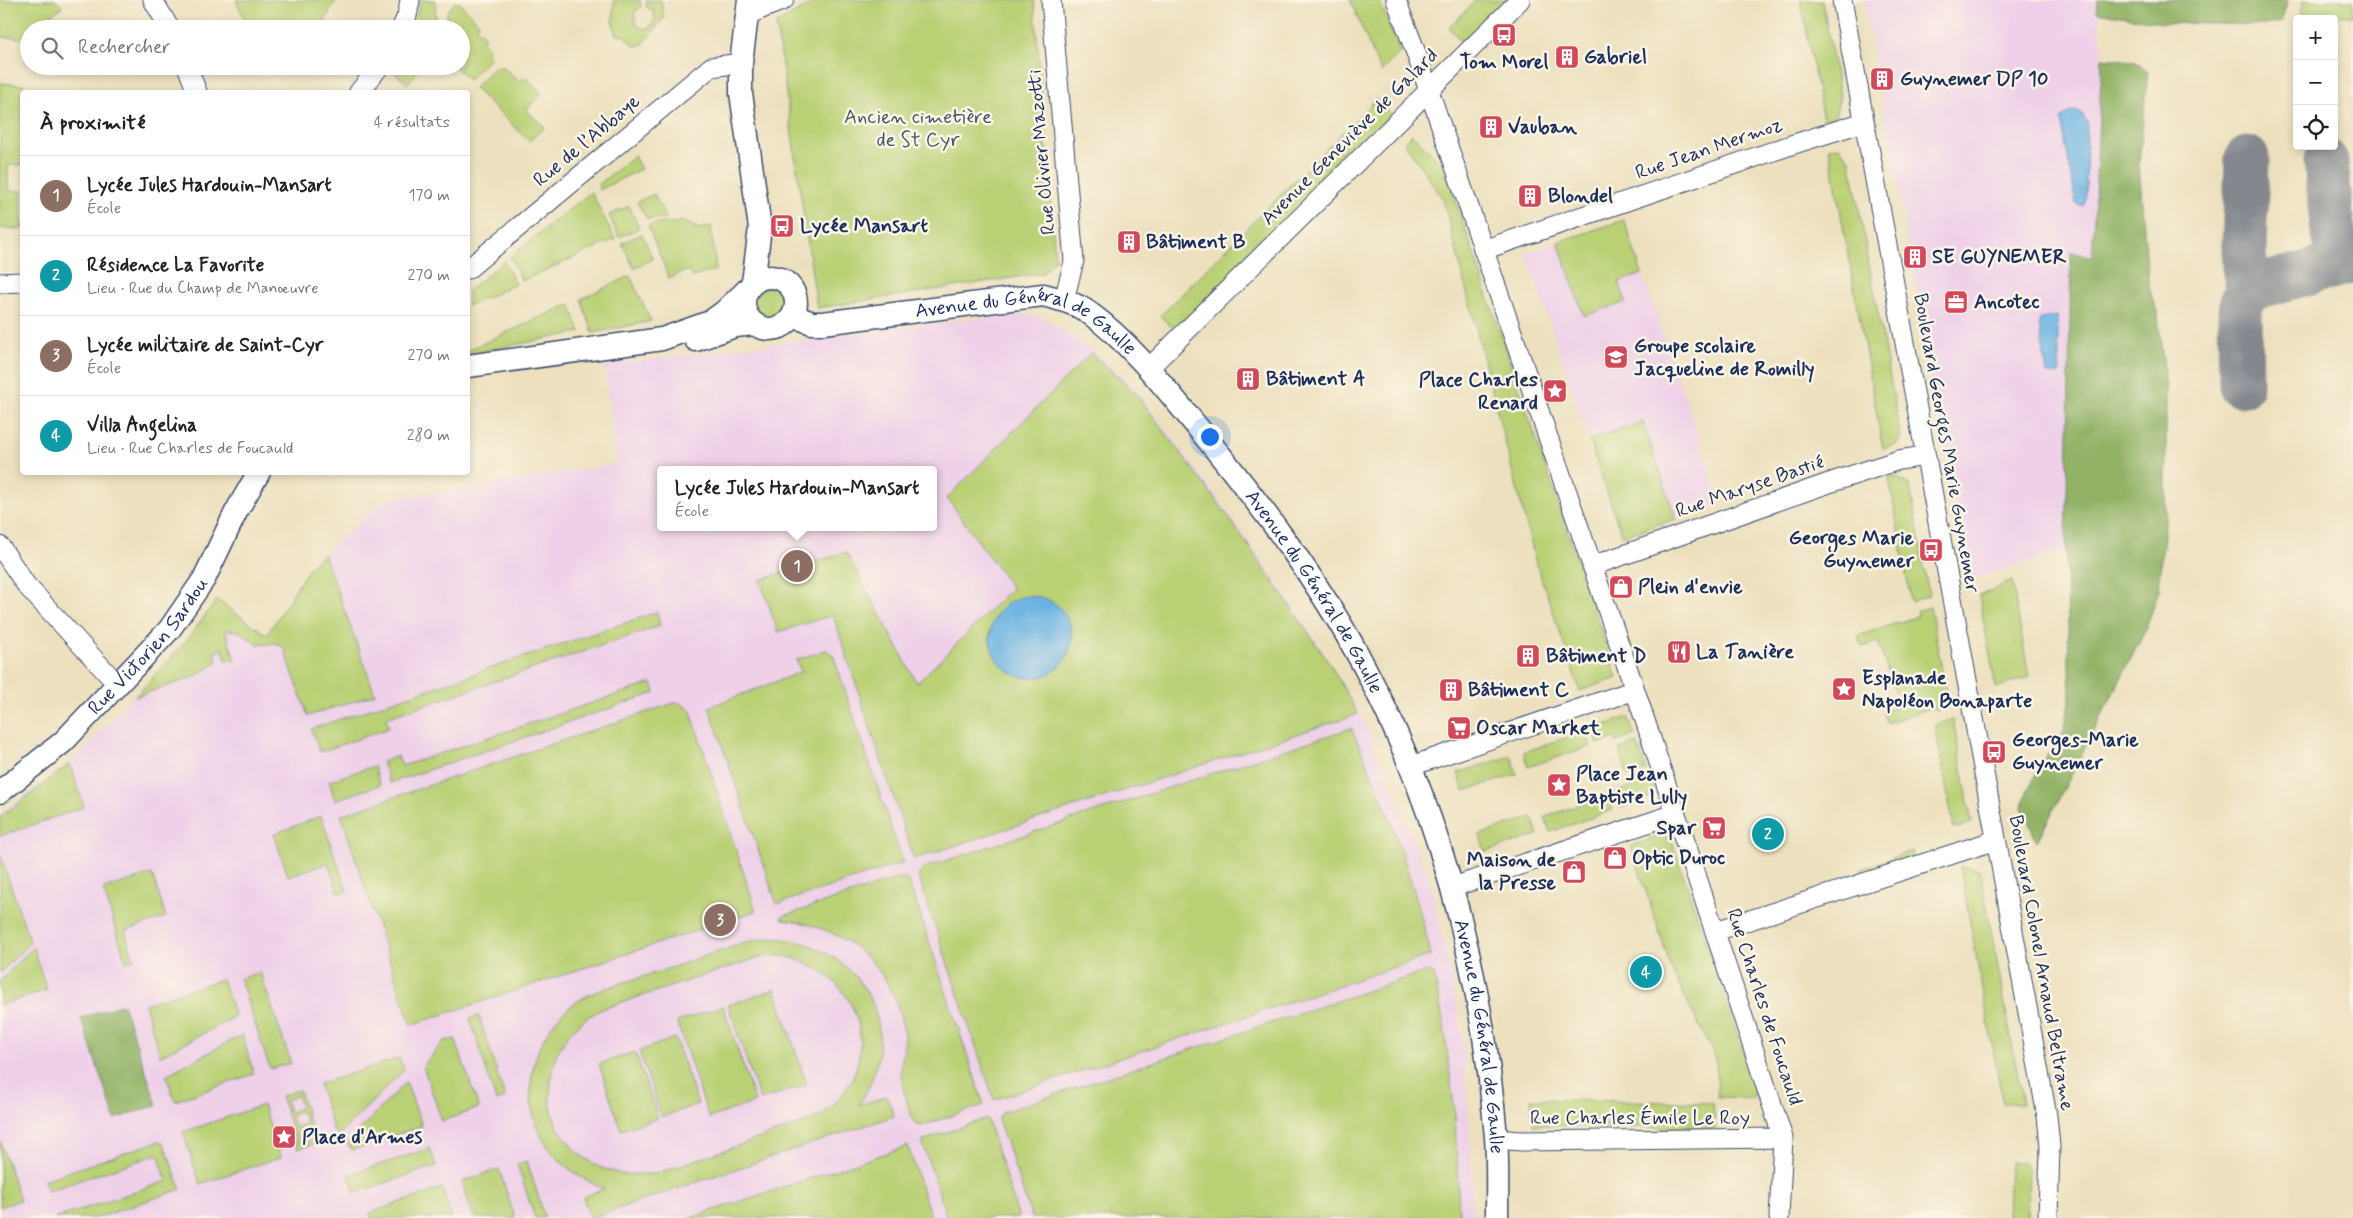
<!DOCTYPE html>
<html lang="fr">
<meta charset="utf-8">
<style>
:root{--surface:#fff;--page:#f6f6f6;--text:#222;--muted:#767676;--line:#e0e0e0;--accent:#7c3aed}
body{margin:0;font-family:Mynerve,sans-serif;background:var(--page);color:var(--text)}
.controls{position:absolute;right:15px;top:15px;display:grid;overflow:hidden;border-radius:5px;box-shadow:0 2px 8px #0003}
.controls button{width:45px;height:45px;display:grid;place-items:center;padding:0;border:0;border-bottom:1px solid var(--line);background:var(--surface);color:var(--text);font:25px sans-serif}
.you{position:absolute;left:1209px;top:436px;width:18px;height:18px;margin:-12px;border:4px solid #fff;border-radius:50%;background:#1a73e8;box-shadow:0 0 0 8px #1a73e833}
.badge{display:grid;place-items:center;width:32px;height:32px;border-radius:50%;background:var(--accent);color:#fff;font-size:16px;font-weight:700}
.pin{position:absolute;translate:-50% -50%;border:2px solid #fff;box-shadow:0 1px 5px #0006}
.popup{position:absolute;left:657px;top:466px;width:280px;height:65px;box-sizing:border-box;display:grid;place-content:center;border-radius:5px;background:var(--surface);filter:drop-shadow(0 1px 4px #0005);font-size:16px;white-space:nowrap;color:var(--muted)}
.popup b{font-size:19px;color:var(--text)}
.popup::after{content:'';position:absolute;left:50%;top:100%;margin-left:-10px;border:10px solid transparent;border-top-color:var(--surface)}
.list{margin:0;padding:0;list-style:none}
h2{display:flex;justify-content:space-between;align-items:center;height:65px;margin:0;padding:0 20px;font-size:21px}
h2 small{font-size:16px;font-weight:400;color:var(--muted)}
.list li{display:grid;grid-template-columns:32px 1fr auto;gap:15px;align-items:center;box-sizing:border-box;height:80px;padding:0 20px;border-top:1px solid var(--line)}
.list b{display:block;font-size:19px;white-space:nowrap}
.list p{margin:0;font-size:16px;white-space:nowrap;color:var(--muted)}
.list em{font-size:16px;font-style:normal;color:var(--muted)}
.icon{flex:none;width:28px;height:28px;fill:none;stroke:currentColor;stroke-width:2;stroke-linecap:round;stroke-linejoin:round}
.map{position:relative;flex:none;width:2353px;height:1218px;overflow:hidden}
.search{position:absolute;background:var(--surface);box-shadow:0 2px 8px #0003;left:20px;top:20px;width:450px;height:55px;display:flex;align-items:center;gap:12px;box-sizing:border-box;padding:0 18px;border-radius:28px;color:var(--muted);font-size:19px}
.panel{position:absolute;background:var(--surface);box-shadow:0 2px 8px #0003;left:20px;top:90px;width:450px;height:385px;border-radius:5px}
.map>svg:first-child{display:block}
</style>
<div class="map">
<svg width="2353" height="1218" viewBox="0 0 2353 1218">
<rect width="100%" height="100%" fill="#fcf5e5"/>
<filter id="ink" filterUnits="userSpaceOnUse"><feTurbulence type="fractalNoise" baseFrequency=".02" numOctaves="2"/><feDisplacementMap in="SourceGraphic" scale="10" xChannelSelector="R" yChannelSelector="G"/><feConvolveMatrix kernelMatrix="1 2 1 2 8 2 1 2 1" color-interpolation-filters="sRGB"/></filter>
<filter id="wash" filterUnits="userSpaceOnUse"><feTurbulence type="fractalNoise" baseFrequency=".0096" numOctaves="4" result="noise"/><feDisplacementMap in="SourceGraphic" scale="20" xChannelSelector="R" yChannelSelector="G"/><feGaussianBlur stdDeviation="1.12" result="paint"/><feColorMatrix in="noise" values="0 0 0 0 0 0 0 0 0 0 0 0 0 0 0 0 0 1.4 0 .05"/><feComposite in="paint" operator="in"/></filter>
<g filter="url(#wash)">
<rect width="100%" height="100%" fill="#ece0be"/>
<!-- built -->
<path fill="#eed0e8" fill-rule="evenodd" d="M1864 0H2098L2102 58 2092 256 2071 254 2066 549 1970 581Z
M1624 220 1721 504 1622 536 1526 253Z
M1011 314 1041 316 1107 362 1137 391 1215 494 1302 619 1357 707 1398 801 1429 879 1449 961 1462 1036 1469 1115 1473 1218H0V813L70 764 186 641 217 600 267 635 311 565 384 501 617 464 605 365ZM661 470H933V527H661Z"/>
<!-- green -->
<path fill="#b9d075" stroke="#6a806a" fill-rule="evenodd" d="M0 0H55L62 7 32 29H29V31L20 38 0 37Z
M236 0H336L320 29H249Z
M420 0H435L436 29H411L416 18Z
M457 0 479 23 476 28 485 37 482 41 490 48 486 52 491 57 468 80 455 66H461V29H447V12Z
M614 0H640L641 7 636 10 634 15 638 27 647 29 655 20 653 10 646 7 647 0H661L664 18 644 43 636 47 623 35H617L613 23Z
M820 0H1034L1055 259 1043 273 817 308 776 23Z
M1350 0H1379L1400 52 1381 72Z
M1476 0H1507L1463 44 1449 28Z
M1801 0H1822L1840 96 1835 116 1823 120Z
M2304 0H2353V16L2300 15Z
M392 66H410L417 73 407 84 393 71Z
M494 67H504L519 82 525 77 542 93 526 110 545 127 529 141 474 88Z
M0 83 24 85 29 92H22V165H8V191H22V229L0 228Z
M1376 99 1392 115 1176 331 1160 316Z
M1412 134 1444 166 1617 678 1580 691 1536 563 1443 199 1404 142Z
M1839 147 1850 160 1901 438 1897 444 1883 449 1829 148Z
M634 156 641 169 599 190 598 185Z
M591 192 615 239 522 281 510 257Z
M654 194 666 218 647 219 637 202Z
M629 206 639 228 619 237 609 215Z
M1624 220 1642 274 1619 282 1626 302 1584 316 1558 242Z
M682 221 699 229 711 226 716 270 692 277 688 270 669 278 648 226C660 221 671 225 682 221Z
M642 234 653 259 634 268 622 243Z
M504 261 516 284 468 306V291Z
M630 276 651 321 593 333 581 299Z
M755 302a16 16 0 1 1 32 0a16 16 0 1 1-32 0Z
M570 304 580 332 468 354V350Z
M1091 353 1135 392 1228 516 1330 664 1358 714 914 859 833 615 778 632 760 580 846 552 917 683 1012 588 947 498ZM995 618 1072 639C1068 660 1059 671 1038 678L990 643V630Z
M1643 422 1676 519 1622 536 1589 440Z
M1895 476 1910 486 1929 595 1911 602 1889 478Z
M324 554 375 694 308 716 284 648 276 643 258 645 239 631 225 630 235 660H226L223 649 215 652 217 663 194 677 135 697 186 641 217 600 267 635 311 565Z
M2012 581 2029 677 1996 688 1979 596Z
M1930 607 1949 706 1936 711 1934 707 1887 723 1883 712 1900 705 1878 642 1862 647 1858 636 1918 616 1917 611Z
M657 612 660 626 386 718 389 728 320 752 311 729Z
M826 650 833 655 903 863 777 904 709 707 801 672 796 660Z
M652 683 655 693 390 783 382 762 398 756 402 766Z
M677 702 690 709 756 911 411 1025 341 815Z
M1628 717 1635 735 1616 742 1614 738 1598 744 1593 729Z
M1953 719 1972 823 1954 829 1935 725Z
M1351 728C1385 800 1413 877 1431 955L994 1100 918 876 924 868Z
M1585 731 1591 746 1528 767 1524 752Z
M1637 743 1646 770 1628 776 1619 749Z
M1511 756 1517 774 1464 791 1458 773Z
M70 764 84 807 0 836V817Z
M374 766 380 785 335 800 329 781Z
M1649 776 1656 795 1619 808 1614 793 1632 787 1630 783Z
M1607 795 1613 810 1550 832 1545 817Z
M321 816 347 891 339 894 328 863 288 876 274 834Z
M1532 817 1538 835 1485 852 1480 835Z
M1669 833 1754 1083V1098L1718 1097 1716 1059 1673 973 1631 846Z
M1912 851 1914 857 1862 874 1860 869Z
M0 854 30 942 0 973Z
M1960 867 1980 870 2023 1103 2003 1104Z
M152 874 166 917 125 931 134 959 126 962 103 889Z
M898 878H904L909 882 984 1105 921 1126C918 1125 917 1126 915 1123 910 1116 901 1083 901 1075 900 1061 906 1048 904 1034 895 967 847 927 782 919L781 917Z
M768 938C830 938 886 986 879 1052 877 1071 869 1088 859 1105L887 1096 894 1116 590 1218 583 1197 604 1189C569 1174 538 1148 532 1108 525 1063 547 1013 591 994 610 986 632 980 652 974 685 963 717 952 750 941ZM761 957C771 957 783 955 792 958 865 978 885 1065 824 1113 818 1117 810 1120 804 1123L655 1174H621L599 1167 576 1152 558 1128 553 1115 550 1101 551 1078 556 1055 568 1035 586 1018 602 1009Z
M33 947 47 990 0 1005V981Z
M1427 971 1434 974 1444 1026 1455 1116 1459 1218H1032L998 1119 1003 1112Z
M260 972 291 1063 270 1069 240 979Z
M222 979 235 1017 160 1056 145 1004Z
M775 989 807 1085 760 1100 728 1005Z
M723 1006 755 1102 709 1118 677 1022Z
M479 1016 505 1098 496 1101 470 1018Z
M242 1035 254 1074 175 1101 166 1075Z
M675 1038 698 1104 662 1117 639 1051Z
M455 1039 479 1108 442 1121 423 1066 444 1041Z
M635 1052 658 1118 621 1130 599 1064Z
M399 1058 404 1070 339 1135 334 1132 319 1084Z
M406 1082 422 1126 352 1150 347 1143Z
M299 1090 316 1143 298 1149 281 1096ZM297 1096 301 1108 289 1112 286 1100ZM303 1112 306 1124 295 1127 291 1116ZM307 1127 311 1140 300 1143 296 1131Z
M1531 1099 1713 1103 1715 1129 1533 1125Z
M263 1105 281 1157 200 1184 183 1132Z
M987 1118 1019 1218H947L922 1141Z
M0 1141 20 1200 0 1207Z
M159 1141 164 1144 181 1189 97 1218H56L167 1181 158 1154 48 1191 44 1180Z
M908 1146 931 1218H690Z
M430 1148 436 1166 355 1193 349 1175Z
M527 1161 545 1218H535L517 1164Z
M2010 1162 2024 1163 2029 1171 2027 1218H2008Z
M499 1169 515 1218H474L462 1182Z
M442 1188 452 1218H371L370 1213Z"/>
<!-- forest -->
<path fill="#92b266" stroke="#567062" d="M2098 0H2288L2281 22 2264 25 2162 23 2097 12Z
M2102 58 2134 61 2148 71 2139 164 2148 280 2151 294 2158 315 2166 389V512L2159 590 2146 629 2037 842 2022 807 2026 794 2043 760 2061 738 2070 704 2066 549 2071 253 2092 256Z
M123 1004 157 1105 115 1119 81 1018Z"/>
<!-- water -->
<path fill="#6cb3e3" stroke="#4471a0" d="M2071 111 2081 112 2087 122 2086 200 2083 206 2076 203 2061 119Z
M2057 316 2060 374H2047L2039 323 2040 319Z
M990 637a41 41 0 1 1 82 0a41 41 0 1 1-82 0Z"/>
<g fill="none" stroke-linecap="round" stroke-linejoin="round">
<!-- taxiway -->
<path stroke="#84888e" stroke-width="45" d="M2247 158 2244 251 2247 293
M2326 161 2332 226 2341 264
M2241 385 2240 311C2241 298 2248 291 2259 286L2353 261"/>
</g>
</g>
<g filter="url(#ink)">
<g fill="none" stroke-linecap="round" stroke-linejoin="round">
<defs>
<path id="minor" d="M153 0 170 29
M1051 0 1074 261 1064 300
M1396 0 1415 50 1635 690 1783 1138 1779 1218
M1842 0 2047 1116 2050 1146 2048 1218
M747 15 784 0
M401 29 407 16 410 0
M187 66 197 92
M359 92 380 66
M1483 250 1794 144 1864 122
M468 269 711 67 741 63
M0 283 22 282
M1148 369 1520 0
M0 546 26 585 118 685
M1592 566 1829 483 1899 460 1925 456
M1411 766 1635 690
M1453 887 1675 814
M1716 931 1996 840
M1496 1139 1521 1141 1783 1138"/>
<g id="tertiary">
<path d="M749 0 741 63V93L760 228 753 283"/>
<circle cx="770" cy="303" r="26"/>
<path id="s1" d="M794 316 812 323H823L1043 295C1059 299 1075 303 1088 312 1130 342 1167 390 1199 429 1260 504 1320 582 1365 668 1442 815 1482 972 1496 1137 1498 1164 1497 1191 1497 1218"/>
<path d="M696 340 735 326 755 324"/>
<path d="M468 366 662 339 710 322 725 311 748 289"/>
<path id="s2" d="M0 792 63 742 169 630 204 579 236 512 259 472"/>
</g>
</defs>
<!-- minor casing -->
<use href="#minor" stroke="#3a4a6c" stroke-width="21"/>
<!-- tertiary casing -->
<use href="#tertiary" stroke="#3a4a6c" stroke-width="25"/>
<!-- minor -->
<use href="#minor" stroke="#fff" stroke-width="19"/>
<!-- tertiary -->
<use href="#tertiary" stroke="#fff" stroke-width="22"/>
</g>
</g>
<!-- icons -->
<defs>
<symbol id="bus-square" viewBox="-11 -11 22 22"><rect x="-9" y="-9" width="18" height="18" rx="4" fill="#d1495b" stroke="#fcf5e5"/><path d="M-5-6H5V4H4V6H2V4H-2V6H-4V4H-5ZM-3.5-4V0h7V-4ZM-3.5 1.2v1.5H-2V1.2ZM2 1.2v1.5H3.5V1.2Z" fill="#fff"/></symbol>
<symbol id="building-square" viewBox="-11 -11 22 22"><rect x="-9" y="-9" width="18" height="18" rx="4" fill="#d1495b" stroke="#fcf5e5"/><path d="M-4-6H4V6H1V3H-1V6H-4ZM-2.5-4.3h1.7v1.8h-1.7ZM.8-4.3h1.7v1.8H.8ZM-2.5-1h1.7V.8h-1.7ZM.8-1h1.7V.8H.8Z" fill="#fff"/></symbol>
<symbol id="office-square" viewBox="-11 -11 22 22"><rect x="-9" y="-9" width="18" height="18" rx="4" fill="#d1495b" stroke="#fcf5e5"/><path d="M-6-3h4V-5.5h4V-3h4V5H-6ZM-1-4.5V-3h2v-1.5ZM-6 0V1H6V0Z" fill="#fff"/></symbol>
<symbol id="school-square" viewBox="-11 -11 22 22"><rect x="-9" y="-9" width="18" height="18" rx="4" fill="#d1495b" stroke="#fcf5e5"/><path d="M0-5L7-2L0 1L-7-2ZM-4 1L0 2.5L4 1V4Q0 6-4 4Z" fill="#fff"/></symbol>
<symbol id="sight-square" viewBox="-11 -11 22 22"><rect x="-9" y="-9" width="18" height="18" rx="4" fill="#d1495b" stroke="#fcf5e5"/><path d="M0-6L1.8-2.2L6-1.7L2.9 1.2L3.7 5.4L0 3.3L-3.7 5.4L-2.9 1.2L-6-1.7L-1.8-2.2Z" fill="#fff"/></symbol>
<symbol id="shop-square" viewBox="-11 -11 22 22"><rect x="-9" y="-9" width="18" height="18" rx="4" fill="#d1495b" stroke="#fcf5e5"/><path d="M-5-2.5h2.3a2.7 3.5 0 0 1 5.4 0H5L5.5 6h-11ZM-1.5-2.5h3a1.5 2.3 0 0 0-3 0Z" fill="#fff"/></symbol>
<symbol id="restaurant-square" viewBox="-11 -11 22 22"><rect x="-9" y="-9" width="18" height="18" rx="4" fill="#d1495b" stroke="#fcf5e5"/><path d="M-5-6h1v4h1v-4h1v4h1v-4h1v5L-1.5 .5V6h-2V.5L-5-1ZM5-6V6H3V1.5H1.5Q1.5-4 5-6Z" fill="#fff"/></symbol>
<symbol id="supermarket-square" viewBox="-11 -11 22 22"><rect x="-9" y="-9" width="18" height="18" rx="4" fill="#d1495b" stroke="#fcf5e5"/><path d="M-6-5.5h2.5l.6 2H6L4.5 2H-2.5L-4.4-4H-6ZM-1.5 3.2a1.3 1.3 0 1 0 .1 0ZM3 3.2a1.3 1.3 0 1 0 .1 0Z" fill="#fff"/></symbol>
</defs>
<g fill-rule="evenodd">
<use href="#bus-square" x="1490" y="21" width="28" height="28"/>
<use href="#building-square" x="1553" y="43" width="28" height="28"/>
<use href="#building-square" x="1868" y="65" width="28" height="28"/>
<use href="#building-square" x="1477" y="113" width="28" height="28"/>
<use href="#building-square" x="1516" y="182" width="28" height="28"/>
<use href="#bus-square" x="768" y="212" width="28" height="28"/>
<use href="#building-square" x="1115" y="228" width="28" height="28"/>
<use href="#building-square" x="1901" y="243" width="28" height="28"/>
<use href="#office-square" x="1942" y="288" width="28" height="28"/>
<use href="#school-square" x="1602" y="343" width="28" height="28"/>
<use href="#building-square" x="1234" y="365" width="28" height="28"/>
<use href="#sight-square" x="1541" y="377" width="28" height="28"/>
<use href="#bus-square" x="1917" y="536" width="28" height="28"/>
<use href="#shop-square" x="1607" y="573" width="28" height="28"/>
<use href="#restaurant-square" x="1665" y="638" width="28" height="28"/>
<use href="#building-square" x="1514" y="642" width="28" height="28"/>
<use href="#sight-square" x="1830" y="675" width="28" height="28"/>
<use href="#building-square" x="1437" y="676" width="28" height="28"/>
<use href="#supermarket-square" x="1445" y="714" width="28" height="28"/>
<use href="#bus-square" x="1980" y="738" width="28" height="28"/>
<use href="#sight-square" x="1545" y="771" width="28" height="28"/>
<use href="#supermarket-square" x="1700" y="814" width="28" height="28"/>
<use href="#shop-square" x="1601" y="844" width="28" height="28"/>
<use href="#shop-square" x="1560" y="858" width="28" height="28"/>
<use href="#sight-square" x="270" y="1123" width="28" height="28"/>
</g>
<g text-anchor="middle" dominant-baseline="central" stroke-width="5" stroke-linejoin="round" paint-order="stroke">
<!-- poi labels -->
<g font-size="20" font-weight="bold" fill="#1b2f5e" stroke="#fcf5e5" text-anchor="start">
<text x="1584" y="57">Gabriel</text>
<text x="1504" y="62" text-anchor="middle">Tom Morel</text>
<text x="1900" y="79">Guynemer DP 10</text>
<text x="1508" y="127">Vauban</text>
<text x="1548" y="196">Blondel</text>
<text x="800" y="226">Lycée Mansart</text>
<text x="1146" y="242">Bâtiment B</text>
<text x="1932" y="257">SE GUYNEMER</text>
<text x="1974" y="302">Ancotec</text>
<text x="1634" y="346">Groupe scolaire<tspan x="1634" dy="23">Jacqueline de Romilly</tspan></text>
<text x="1266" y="379">Bâtiment A</text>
<text x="1538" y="380" text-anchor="end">Place Charles<tspan x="1538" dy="23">Renard</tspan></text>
<text x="1914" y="538" text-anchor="end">Georges Marie<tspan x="1914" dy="23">Guynemer</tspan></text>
<text x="1638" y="587">Plein d'envie</text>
<text x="1696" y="652">La Tanière</text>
<text x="1546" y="656">Bâtiment D</text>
<text x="1862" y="678">Esplanade<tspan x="1862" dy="23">Napoléon Bonaparte</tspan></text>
<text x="1468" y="690">Bâtiment C</text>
<text x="1476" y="728">Oscar Market</text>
<text x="2012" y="740">Georges-Marie<tspan x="2012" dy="23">Guynemer</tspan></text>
<text x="1576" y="774">Place Jean<tspan x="1576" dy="23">Baptiste Lully</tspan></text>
<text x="1696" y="828" text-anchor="end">Spar</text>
<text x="1632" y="858">Optic Duroc</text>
<text x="1556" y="860" text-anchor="end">Maison de<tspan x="1556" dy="23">la Presse</tspan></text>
<text x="302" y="1137">Place d'Armes</text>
</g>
<!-- park labels -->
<g font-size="20" fill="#425764" stroke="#fcf5e5">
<text x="918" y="117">Ancien cimetière<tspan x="918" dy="23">de St Cyr</tspan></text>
</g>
<!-- street labels -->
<g font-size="20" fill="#1b2f5e" stroke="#fcf5e5">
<text transform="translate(1350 137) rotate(-45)">Avenue Geneviève de Galard</text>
<text transform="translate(587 141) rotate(-40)">Rue de l’Abbaye</text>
<text transform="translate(1709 149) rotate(-19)">Rue Jean Mermoz</text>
<text transform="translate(1042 152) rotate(-95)">Rue Olivier Mazotti</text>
<text stroke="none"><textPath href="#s1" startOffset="242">Avenue du Général de Gaulle</textPath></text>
<text transform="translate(1946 443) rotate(80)">Boulevard Georges Marie Guynemer</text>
<text transform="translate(1750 487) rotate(-19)">Rue Maryse Bastié</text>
<text stroke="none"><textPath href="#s1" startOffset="662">Avenue du Général de Gaulle</textPath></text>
<text stroke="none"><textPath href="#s2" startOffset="209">Rue Victorien Sardou</textPath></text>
<text transform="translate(2041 963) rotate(80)">Boulevard Colonel Arnaud Beltrame</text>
<text transform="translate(1764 1007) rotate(72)">Rue Charles de Foucauld</text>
<text stroke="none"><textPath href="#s1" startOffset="1142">Avenue du Général de Gaulle</textPath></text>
<text x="1640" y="1118">Rue Charles Émile Le Roy</text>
</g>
</g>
</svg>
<div class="controls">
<button>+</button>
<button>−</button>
<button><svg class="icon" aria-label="locate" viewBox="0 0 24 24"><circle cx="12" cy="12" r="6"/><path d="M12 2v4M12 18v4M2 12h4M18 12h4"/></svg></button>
</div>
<div class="you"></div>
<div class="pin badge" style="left:797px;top:566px;background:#8d6e63">1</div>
<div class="popup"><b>Lycée Jules Hardouin-Mansart</b>École</div>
<div class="pin badge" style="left:1768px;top:834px;background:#0f9aa8">2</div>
<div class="pin badge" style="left:720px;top:920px;background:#8d6e63">3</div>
<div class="pin badge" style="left:1646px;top:972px;background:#0f9aa8">4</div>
<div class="search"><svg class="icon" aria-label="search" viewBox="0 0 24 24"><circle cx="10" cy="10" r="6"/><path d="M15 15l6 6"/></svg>Rechercher</div>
<section class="panel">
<h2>À proximité<small>4 résultats</small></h2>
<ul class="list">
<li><span class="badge" style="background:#8d6e63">1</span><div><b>Lycée Jules Hardouin-Mansart</b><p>École</p></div><em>170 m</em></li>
<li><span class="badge" style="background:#0f9aa8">2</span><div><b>Résidence La Favorite</b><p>Lieu · Rue du Champ de Manœuvre</p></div><em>270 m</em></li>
<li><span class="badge" style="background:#8d6e63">3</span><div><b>Lycée militaire de Saint-Cyr</b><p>École</p></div><em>270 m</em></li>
<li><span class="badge" style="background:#0f9aa8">4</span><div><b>Villa Angelina</b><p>Lieu · Rue Charles de Foucauld</p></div><em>280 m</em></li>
</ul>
</section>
</div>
